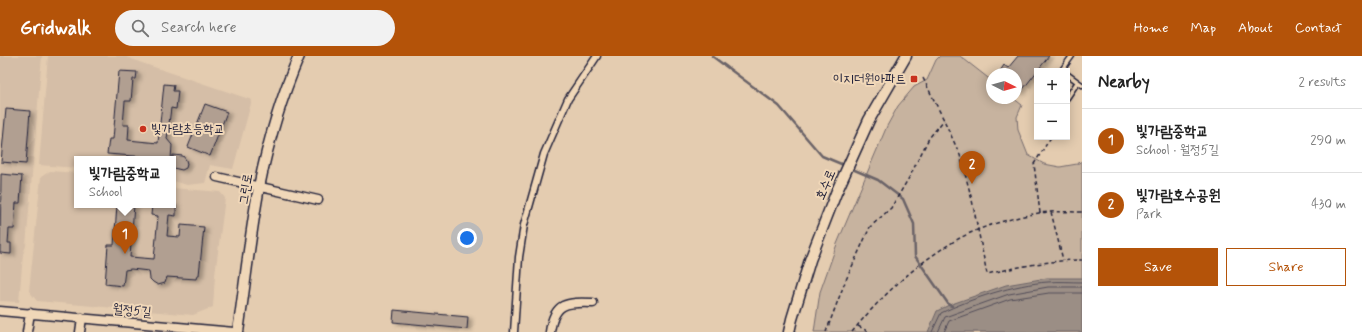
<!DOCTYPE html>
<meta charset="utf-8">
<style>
:root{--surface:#fff;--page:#f2f2f2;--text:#222;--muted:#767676;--line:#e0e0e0;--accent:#b45309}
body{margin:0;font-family:Mynerve,"Poor Story",sans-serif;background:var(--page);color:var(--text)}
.controls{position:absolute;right:12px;top:12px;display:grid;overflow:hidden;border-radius:0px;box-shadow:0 2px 10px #0003}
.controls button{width:36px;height:36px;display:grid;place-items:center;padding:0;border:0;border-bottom:1px solid var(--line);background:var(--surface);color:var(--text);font:20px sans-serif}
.compass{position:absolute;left:986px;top:12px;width:36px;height:36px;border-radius:50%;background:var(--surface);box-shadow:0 2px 10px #0003;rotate:95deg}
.you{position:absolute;left:467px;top:182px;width:14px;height:14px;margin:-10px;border:3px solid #fff;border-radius:50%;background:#1a73e8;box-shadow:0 0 0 6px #1a73e833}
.badge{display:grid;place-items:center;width:26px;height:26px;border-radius:50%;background:var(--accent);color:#fff;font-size:13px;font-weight:700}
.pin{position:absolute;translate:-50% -33px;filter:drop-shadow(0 1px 2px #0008)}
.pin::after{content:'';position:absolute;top:21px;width:14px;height:12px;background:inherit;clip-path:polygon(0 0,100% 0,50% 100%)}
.popup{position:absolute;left:74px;top:100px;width:102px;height:52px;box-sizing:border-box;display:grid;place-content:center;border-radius:0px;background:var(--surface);filter:drop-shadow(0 1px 3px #0005);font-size:13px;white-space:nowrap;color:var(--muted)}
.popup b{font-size:15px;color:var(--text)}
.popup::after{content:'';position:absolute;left:50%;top:100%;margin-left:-8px;border:8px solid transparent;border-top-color:var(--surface)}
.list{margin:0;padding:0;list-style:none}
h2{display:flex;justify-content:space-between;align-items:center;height:52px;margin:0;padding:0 16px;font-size:17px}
h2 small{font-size:13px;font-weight:400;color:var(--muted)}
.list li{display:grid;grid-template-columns:26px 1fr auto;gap:12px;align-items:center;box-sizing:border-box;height:64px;padding:0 16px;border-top:1px solid var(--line)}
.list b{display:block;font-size:15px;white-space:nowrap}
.list p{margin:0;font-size:13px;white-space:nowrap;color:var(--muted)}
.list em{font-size:13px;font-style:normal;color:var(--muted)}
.actions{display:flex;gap:8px;padding:12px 16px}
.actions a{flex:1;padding:9px 0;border:1px solid var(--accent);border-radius:0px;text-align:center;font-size:14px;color:var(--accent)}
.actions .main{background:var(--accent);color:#fff}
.icon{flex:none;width:22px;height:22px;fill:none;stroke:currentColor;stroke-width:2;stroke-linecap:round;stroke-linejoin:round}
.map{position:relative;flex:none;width:1082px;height:276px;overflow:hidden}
header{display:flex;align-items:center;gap:24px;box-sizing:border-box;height:56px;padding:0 20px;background:var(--accent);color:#fff}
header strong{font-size:19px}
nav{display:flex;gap:22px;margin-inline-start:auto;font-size:14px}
.search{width:280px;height:36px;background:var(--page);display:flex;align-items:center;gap:10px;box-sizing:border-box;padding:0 14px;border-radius:22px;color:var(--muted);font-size:15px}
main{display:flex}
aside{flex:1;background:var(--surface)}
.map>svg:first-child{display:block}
</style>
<header>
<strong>Gridwalk</strong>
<div class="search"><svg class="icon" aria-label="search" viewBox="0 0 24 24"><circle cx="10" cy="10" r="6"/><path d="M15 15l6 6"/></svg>Search here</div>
<nav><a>Home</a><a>Map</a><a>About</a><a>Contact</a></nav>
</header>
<main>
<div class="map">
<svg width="1082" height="276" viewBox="0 0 1082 276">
<defs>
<filter id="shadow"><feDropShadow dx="4" dy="2" stdDeviation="2" flood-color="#0004"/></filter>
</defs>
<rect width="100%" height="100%" fill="#e4ccb0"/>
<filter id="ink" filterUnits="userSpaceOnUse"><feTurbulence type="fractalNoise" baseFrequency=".025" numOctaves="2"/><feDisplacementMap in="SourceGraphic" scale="8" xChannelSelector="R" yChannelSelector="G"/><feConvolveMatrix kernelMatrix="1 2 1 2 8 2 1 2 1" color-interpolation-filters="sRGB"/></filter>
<g filter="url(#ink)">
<!-- built -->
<path fill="#d5bea7" d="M0 0H42L26 190 23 198 19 246 0 245Z
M48 0H124L142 7 252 44 233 113 210 109 205 127 187 129 173 125V103H77V112L39 109Z
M50 115 77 117V149H173V132L220 136 225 142 215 219 213 251 193 259 37 245 29 235 41 121Z"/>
<!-- green -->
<path fill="#c7b39f" stroke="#746a6d" d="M940 0H960L992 25V42H1013L1022 49 1017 61 1018 74 1028 99 1044 108 1060 111 1077 108 1082 105V276H814L820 236 837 188 887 70 898 50 914 31 927 24 936 4Z"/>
<!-- water -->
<path fill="#9b8e85" stroke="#6b6367" d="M1047 222H1082V276H928L937 255 949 249 1006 229Z"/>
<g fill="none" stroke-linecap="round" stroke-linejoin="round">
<!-- shore -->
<path stroke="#524d59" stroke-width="1" d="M932 276 941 257C970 243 1015 228 1048 226 1059 225 1071 226 1082 226
M938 276 945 261 1009 238 1048 231H1082
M944 276 949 265 1010 243 1049 237H1082"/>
<!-- stream -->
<path stroke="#6b6367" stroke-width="2.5" d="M712 0 779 50 822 100 846 110
M850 112 878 124 903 143 914 168 915 200 949 249 952 250"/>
</g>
<!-- building -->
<path fill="#b19f91" stroke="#22223b" filter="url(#shadow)" d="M1018 0H1049L1020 37 1016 34V18H998L1004 9 1008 12Z
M119 15 137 16 136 23H133L131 45H125L123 69H129L128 84 158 87 164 28 174 29 173 35H178L176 53 171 52 167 83 172 89 171 103H147V101L107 98 109 83H113Z
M205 48 227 56 210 100 188 91Z
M6 53 30 55 26 108 1 106Z
M173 99 183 100 186 104 187 108 186 112 182 114 173 112Z
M1 118 22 120 20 147H16L14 173H9L8 187H11V198L0 197Z
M117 149H134L130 201 154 203 158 160 151 159 152 149H176V160L169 159 167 180 180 181 181 169 204 171 199 219H197L196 223 167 221 165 227 158 229 153 226 150 223 149 215 131 213 125 214 123 230 105 228 108 189H114Z
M394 254 468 261 467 273 393 266Z"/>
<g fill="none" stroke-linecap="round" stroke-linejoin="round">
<defs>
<path id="service" d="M1063 15 1062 14 1072 0
M1067 18 1082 29
M1067 42 1077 27"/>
<path id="pedestrian" d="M514 276 519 201 524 169 544 98 568 43 597 0"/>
<path id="minor" d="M217 121 318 144
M0 255 234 276
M27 276 30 257
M80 276 82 262
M550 276C554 246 567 246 593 247"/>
<path id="tertiary" d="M238 276C245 228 250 179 259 131 268 86 281 42 299 0
M789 276 792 263 810 204 836 137 869 64 906 0"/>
</defs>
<!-- service casing -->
<use href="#service" stroke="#22223b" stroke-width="7"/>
<!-- pedestrian casing -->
<use href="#pedestrian" stroke="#22223b" stroke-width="9"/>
<!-- minor casing -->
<use href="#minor" stroke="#22223b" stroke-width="11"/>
<!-- tertiary casing -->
<use href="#tertiary" stroke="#22223b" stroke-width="13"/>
<!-- path -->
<path stroke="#22223b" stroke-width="1.5" stroke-dasharray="4 3" stroke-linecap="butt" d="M923 22 944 64 960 99 972 144 987 218C1018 211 1050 204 1082 204
M1051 156 1063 204
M1040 157 1034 108 1051 81
M858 270 869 276
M826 276 845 226 870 171 891 152 910 120 929 82 944 64
M852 276C882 239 919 205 960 182 982 170 1015 161 1039 157 1053 155 1068 156 1082 156"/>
<!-- service -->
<use href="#service" stroke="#f0d7b8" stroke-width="4"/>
<!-- pedestrian -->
<use href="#pedestrian" stroke="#f0d7b8" stroke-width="6"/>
<!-- minor -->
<use href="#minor" stroke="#f0d7b8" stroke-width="8"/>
<!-- tertiary -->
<use href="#tertiary" stroke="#f0d7b8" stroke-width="10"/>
</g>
</g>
<!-- markers -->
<g fill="#c8321e" stroke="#f0d7b8" stroke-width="1.5">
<rect x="910" y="19" width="8" height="8" rx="2"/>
<circle cx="143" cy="73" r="4"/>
</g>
<g text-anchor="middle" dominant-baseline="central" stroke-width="4" stroke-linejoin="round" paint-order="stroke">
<!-- poi labels -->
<g font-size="13" fill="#22223b" stroke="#f0d7b8" text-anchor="end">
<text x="906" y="23">이지더원아파트</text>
<text x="151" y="73" text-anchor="start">빛가람초등학교</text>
</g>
<!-- street labels -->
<g font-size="13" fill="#22223b" stroke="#f0d7b8">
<text transform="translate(826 129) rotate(-67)">호수로</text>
<text transform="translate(246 133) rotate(-80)">그린로</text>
<text transform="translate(132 255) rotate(5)">월정5길</text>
</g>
</g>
</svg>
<div class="controls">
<button>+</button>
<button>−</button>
</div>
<svg class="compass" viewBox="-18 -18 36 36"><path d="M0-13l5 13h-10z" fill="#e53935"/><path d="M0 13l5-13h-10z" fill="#767676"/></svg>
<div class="you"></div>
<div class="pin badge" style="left:125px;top:198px">1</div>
<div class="popup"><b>빛가람중학교</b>School</div>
<div class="pin badge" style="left:972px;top:128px">2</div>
</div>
<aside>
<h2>Nearby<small>2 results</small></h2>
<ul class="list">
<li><span class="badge">1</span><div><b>빛가람중학교</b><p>School · 월정5길</p></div><em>290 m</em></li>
<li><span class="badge">2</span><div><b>빛가람호수공원</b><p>Park</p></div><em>430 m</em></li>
</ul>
<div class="actions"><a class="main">Save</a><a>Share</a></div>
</aside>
</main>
